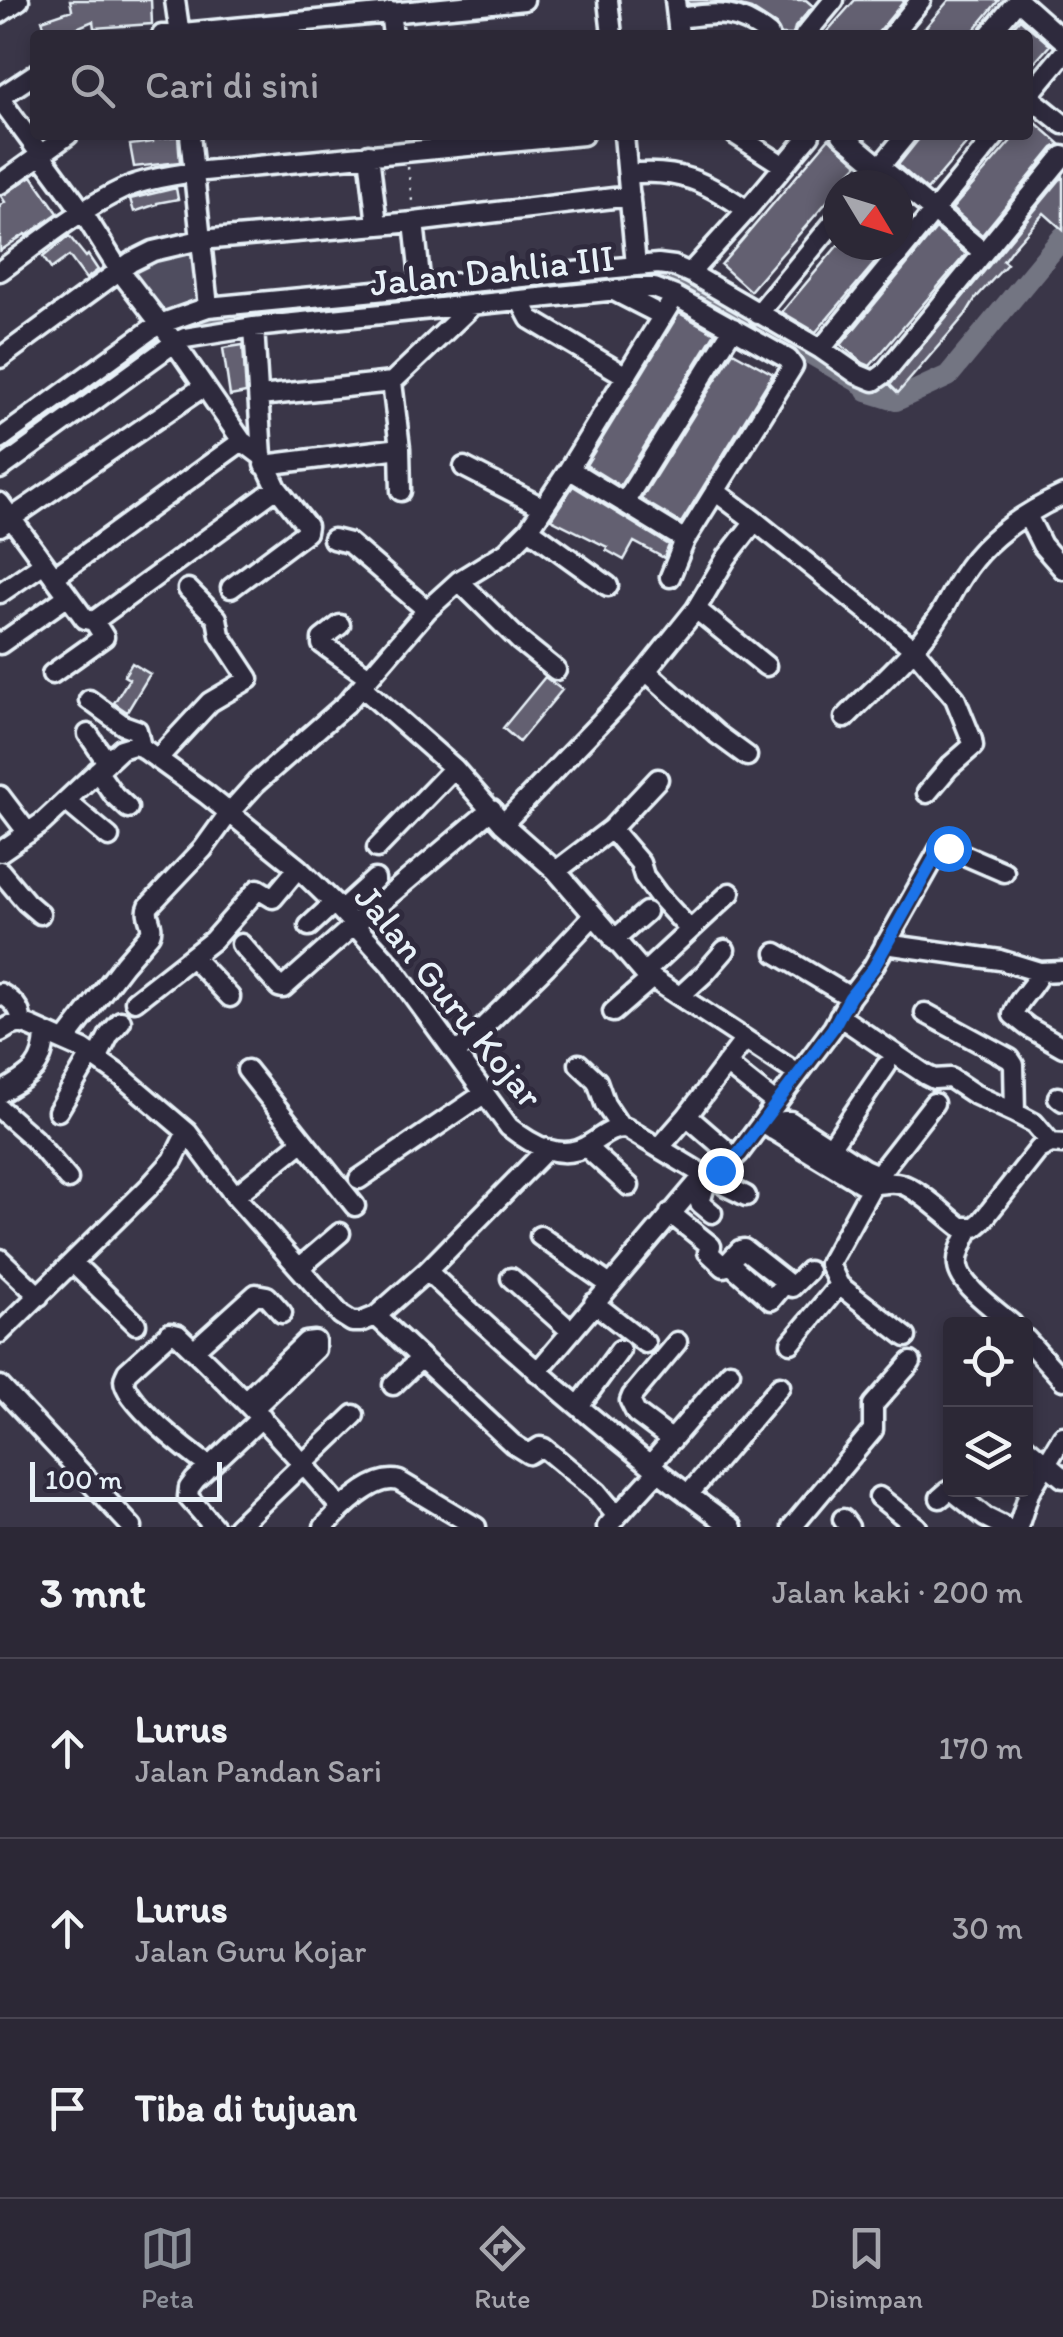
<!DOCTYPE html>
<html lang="id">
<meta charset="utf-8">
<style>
:root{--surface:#2c2836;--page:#34303e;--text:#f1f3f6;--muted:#a6a6ad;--line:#484451;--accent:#8c9099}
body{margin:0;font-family:Itim,sans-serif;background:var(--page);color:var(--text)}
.controls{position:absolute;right:30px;bottom:30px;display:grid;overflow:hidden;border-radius:10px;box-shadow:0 5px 15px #0003}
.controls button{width:90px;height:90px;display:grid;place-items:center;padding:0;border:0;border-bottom:2px solid var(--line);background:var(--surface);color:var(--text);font:50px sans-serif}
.compass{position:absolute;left:823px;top:170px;width:90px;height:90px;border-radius:50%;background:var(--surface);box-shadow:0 5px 15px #0003;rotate:128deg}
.scale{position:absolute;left:30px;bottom:25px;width:192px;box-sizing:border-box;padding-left:10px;border:5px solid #e8f1f8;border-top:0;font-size:28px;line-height:35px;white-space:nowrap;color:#e8f1f8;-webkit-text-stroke:8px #2f2a3d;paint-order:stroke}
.stop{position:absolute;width:30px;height:30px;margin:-22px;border:8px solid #1a73e8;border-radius:50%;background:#fff}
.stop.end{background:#1a73e8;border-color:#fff;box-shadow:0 2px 10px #0008}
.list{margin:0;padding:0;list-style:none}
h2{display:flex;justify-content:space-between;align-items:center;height:130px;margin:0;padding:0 40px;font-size:42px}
h2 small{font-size:32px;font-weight:400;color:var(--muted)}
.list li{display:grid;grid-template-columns:65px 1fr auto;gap:30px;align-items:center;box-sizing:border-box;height:180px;padding:0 40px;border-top:2px solid var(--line)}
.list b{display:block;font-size:38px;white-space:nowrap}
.list p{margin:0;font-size:32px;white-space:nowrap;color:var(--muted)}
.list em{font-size:32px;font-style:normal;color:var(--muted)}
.icon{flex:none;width:55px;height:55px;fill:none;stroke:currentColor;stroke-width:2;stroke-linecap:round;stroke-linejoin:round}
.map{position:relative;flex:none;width:1063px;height:1527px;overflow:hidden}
.search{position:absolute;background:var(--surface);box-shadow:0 5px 15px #0003;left:30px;right:30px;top:30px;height:110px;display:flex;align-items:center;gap:25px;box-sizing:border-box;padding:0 35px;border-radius:10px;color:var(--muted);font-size:38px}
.sheet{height:670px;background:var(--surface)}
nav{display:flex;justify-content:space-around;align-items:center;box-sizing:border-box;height:140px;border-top:2px solid var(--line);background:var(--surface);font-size:28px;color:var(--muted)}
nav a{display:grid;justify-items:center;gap:5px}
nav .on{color:var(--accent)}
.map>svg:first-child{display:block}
</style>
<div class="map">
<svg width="1063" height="1527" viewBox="0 0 1063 1527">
<rect width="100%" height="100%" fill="#3a3648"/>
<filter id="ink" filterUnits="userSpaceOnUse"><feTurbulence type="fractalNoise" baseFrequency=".01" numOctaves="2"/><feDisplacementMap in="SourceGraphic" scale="20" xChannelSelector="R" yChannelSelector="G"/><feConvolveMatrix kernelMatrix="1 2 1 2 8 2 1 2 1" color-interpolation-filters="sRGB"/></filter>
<g filter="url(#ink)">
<!-- green -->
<path fill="#504e5f" stroke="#9ca0ac" stroke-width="2.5" d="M192 251 198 302 159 320 129 276 157 253Z"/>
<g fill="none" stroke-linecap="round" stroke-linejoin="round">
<!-- canal -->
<path stroke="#737482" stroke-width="14" d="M0 451 160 339 181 326 191 322 647 276 667 278 690 288 867 391"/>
<!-- river -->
<path stroke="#737482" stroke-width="22" d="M867 391 896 400 948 376 1063 237"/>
</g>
<!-- building -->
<path fill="#636171" stroke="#e8f1f8" stroke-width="2.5" d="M70 0H151L152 24 94 28 93 21 60 35H47L42 20 72 10Z
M688 0H806L813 6 795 27 793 35H781L776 25 751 9 726 2 688 4Z
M855 0H905L876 35H824Z
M949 0H999L970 35H919Z
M1020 19 1050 45 1028 70V35H1006Z
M1028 116 1060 144 1053 148 982 235 952 209 1016 135H1028Z
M922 135H974L927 190 898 165Z
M178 136 180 162 134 167 130 145 153 142V139Z
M829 138 858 164 838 185V189L750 291 721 265Z
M32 176 58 213 26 236 25 234 0 251V206L5 202 1 196Z
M1063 176V230L1044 213 1012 249 1003 261 1007 264 975 299 966 314 898 393 890 385Z
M176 188 178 199 157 203V204L134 212 130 199Z
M936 229 966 254 870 366 863 363 841 345Z
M69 236 86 257 88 255 98 270 86 279 69 256 51 269 43 257Z
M838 245H890L816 332 782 312Z
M679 313 715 333 620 486 586 465Z
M243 345 246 393 230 396 223 348Z
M733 352 773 374 681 523 641 499Z
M573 486 669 545 664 558 634 542 624 560 606 550 607 547 551 519Z
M132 663 150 674 127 712 114 703 129 679 124 676Z
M545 677 562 690 519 742 503 728Z"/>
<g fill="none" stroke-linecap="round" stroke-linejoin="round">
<defs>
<path id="minor" d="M175 0 180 35
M608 0 612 35
M675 0 679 35
M390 12 393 35
M0 13 19 0
M677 18C716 13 736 9 769 35
M162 35 524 0
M805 35 834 0
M892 35 921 0
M989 35 1018 0 1063 40
M1028 96 1063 54
M1028 96 1063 124
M0 97 35 74
M0 99 82 211 119 270 169 335 242 441 262 456 277 488 307 526 306 532 231 588
M190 135 208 307
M624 135 636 266
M736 135 784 166
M842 135 983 252
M369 154 377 225
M628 174C679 168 706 182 747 210
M0 184 68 135
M865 185 906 135
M414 222 421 287
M0 271C40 242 80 209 125 188 146 179 171 176 194 172L583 135
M690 273 747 210 810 135
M614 291 663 316
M520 300 530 319 626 376
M758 314 838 217
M254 327 262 456
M821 349 996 135
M0 358 131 262 153 251 200 240 414 222 630 196
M392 382 474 304
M392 382 400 448 401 491
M260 396 392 382
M0 439 150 330 160 324 208 307 658 264 674 266 690 273 821 349 857 374 874 381 884 374 1063 156
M264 465 400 448
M464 467 542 507
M0 469 174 343 185 338 254 327 637 288H654L675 296 788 359 793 366 685 540 670 577
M569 469 685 540
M715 491 755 521 914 649 955 698 972 740 973 746 949 767 927 793
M0 503 85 619 94 621
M624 503 733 328
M1027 515 1042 545 1063 569
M0 526 203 387
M529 529 608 586
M333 539 349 543 427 610
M54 577 242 441
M459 581 520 641 556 670
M0 593 44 563
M696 609 766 666
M94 621 277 488
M340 625 322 639V644L369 677
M0 644 68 596
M646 671 717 734 747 756
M52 674 104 637 94 621
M362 687 454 768 503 824 556 871 644 973 798 1074
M89 700 123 725 137 730 141 747
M845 718C875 687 910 658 935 622 945 608 952 591 962 576 985 539 1024 513 1063 495
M88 734 107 762
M157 759 210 702 249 679 220 635 217 618 188 589
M97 771 114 795 128 808
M0 796 28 833
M66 801 109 837
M503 824 620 702 646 671 696 609 727 557 755 521
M611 829 658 779
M377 848 454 768
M0 852 42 823 121 749 134 745 141 747 206 794 298 868 334 903 390 964 509 1127C532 1145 562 1163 590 1144 603 1136 610 1128 626 1128L704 1175 715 1174 739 1153 833 1028 850 997 873 967 939 850 948 848 1004 872
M0 871 26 902 40 914
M556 871 611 829 640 863 644 876 658 895 690 930
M341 910 375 879
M309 926 334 903
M614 940 646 912
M241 944 279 987 283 988 354 925 492 809
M885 944 1000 960 1040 972 1063 971
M776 953 850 997
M192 957 230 997
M1040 972C1034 988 1017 999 1013 1015L1028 1027 1063 1047
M644 973 730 893
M0 993C12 1000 22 1008 21 1023
M680 996 705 973 725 950
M135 1001 213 940 258 889 273 898 298 868
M613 1012 652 978
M925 1013 1010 1059 1014 1065 1015 1113 1034 1123 1051 1143
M839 1016 926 1075 934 1079 950 1078 974 1094 1015 1113
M0 1032 10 1026 21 1023 32 1027 84 1050 121 1076 187 1132 235 1196 341 1315 352 1322H361L376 1316 427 1271 547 1149
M65 1041 124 964 150 934C155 924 144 916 149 906L203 849 229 813 256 783 346 704 427 610 459 581 506 552 529 529 569 469 675 296
M456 1054 546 966 594 915
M97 1059 109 1035 121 1021
M579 1064 597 1081 605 1104 621 1128
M726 1064 769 1098
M247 1070 355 1206
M0 1093C28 1076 44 1070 45 1034
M1058 1097 1063 1101
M0 1109 34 1139 68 1179
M58 1111 91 1055
M687 1116 725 1149
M762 1123 861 1183C875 1187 888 1180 901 1184 920 1190 945 1215 961 1227H975L982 1221 1039 1149 1051 1143 1063 1144
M773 1130 784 1121H790L864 1169 878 1175
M586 1147 629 1186
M659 1148 687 1116 740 1046
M830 1148 886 1066
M720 1170 726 1186 746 1196
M711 1178 705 1185 700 1203 712 1213
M359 1179 485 1093
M235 1196 303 1141
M670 1213 711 1246 708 1252 724 1267 740 1250 744 1249 786 1282 771 1300 728 1262
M970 1228C965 1240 956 1254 958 1266 960 1286 997 1311 1012 1324
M540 1236 610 1285
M0 1259 39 1296
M73 1263 136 1324
M299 1268 340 1233
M427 1271C524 1362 624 1449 732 1527
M511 1278 571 1331
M786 1282 792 1287 808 1271
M594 1303 645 1343
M376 1316 513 1444 529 1454 540 1447 544 1448 597 1492 616 1515
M0 1333 148 1188 173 1160 187 1132
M906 1337 839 1285 829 1264 878 1175 934 1103
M1026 1339 1063 1380
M791 1343 839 1285
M194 1350 256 1294 267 1296 282 1313
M537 1372 704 1175
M393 1385 421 1358
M0 1386 132 1527
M246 1400 306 1342 315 1341V1349L254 1408
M579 1406 620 1350
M672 1440 636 1413 630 1401 632 1396 677 1342
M1026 1447 1063 1478
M651 1464 730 1372
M210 1467C192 1454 124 1402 124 1380 124 1377 126 1375 127 1372L170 1333 178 1335C236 1390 290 1447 341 1508
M688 1495 780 1386
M879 1497 917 1527
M940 1498 948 1491 954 1492 985 1517 1005 1527
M843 1519 849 1527
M214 1527 188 1497 189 1488 195 1480 262 1417
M237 1527 354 1415
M324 1527C340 1509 374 1474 399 1481L476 1527
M607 1527 658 1471
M792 1527 873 1430V1405L911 1362
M1018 1527 1029 1493 1063 1436"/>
</defs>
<!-- minor casing -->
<use href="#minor" stroke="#e8f1f8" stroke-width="25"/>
<!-- path -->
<path stroke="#e8f1f8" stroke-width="2.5" stroke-dasharray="2.5 8" stroke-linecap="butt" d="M408 167 413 209"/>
<!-- minor -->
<use href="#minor" stroke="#2f2a3d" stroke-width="18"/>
</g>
</g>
<g fill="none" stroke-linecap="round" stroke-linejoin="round" filter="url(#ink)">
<!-- route -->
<path stroke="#1a73e8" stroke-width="12" d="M720 1170 739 1153 833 1028 850 997 874 967 939 850 948 848"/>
</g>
<g text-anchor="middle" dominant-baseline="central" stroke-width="10" stroke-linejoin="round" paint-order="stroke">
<!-- street labels -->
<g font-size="38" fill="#e8f1f8" stroke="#2f2a3d">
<text transform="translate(492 270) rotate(-6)">Jalan Dahlia III</text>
<text transform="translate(449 996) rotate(51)">Jalan Guru Kojar</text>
</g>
</g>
</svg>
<div class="controls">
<button><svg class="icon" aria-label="locate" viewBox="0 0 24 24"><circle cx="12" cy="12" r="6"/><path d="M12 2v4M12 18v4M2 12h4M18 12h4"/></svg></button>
<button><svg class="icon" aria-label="layers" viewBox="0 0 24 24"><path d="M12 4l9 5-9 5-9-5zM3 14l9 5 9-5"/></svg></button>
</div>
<svg class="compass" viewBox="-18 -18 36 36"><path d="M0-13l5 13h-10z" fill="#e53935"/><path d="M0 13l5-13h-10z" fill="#a6a6ad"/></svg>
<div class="scale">100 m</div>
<div class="stop" style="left:948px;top:848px"></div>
<div class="stop end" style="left:720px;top:1170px"></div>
<div class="search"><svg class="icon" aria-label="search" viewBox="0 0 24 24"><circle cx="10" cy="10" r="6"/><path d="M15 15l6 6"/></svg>Cari di sini</div>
</div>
<section class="sheet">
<h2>3 mnt<small>Jalan kaki · 200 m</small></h2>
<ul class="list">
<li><svg class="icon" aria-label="ahead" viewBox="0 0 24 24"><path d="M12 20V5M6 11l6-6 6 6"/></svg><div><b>Lurus</b><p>Jalan Pandan Sari</p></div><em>170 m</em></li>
<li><svg class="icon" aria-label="ahead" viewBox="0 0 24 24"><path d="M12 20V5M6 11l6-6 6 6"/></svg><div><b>Lurus</b><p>Jalan Guru Kojar</p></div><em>30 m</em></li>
<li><svg class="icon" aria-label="arrive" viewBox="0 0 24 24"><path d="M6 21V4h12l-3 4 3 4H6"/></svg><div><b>Tiba di tujuan</b></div></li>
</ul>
</section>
<nav>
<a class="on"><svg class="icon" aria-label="map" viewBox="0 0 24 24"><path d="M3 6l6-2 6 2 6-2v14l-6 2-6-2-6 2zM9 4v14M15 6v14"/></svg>Peta</a>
<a><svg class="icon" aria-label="directions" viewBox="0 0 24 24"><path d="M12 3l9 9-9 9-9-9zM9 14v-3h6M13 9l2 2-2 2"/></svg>Rute</a>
<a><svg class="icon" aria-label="saved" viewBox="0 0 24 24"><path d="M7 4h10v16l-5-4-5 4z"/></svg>Disimpan</a>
</nav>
